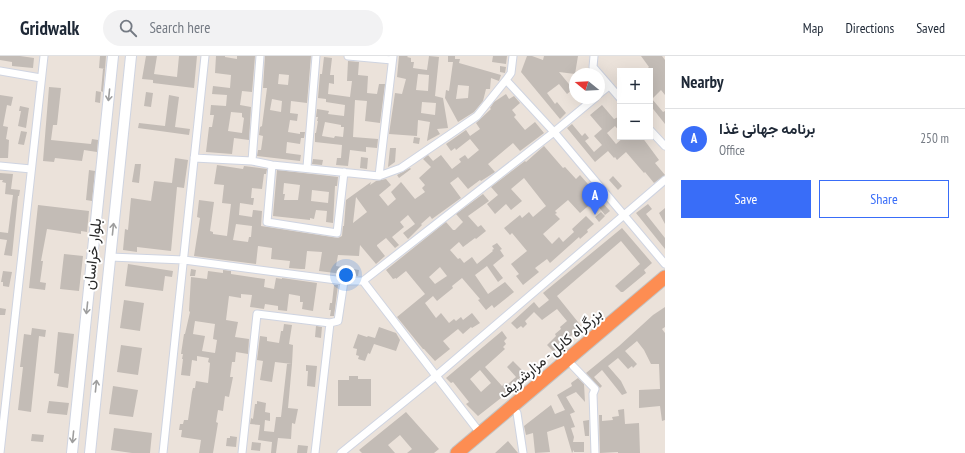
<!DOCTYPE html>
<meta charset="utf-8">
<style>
:root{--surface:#fff;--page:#f2f2f3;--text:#1f2937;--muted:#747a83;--line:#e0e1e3;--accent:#396df8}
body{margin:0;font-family:"PT Sans Narrow",Vazirmatn,sans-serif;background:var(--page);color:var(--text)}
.controls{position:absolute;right:12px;top:12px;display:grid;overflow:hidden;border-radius:0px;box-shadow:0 4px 16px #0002}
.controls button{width:36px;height:36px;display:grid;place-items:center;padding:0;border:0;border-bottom:1px solid var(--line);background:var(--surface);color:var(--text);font:20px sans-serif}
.compass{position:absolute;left:569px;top:12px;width:36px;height:36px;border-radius:50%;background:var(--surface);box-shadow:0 4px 16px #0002;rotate:288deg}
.you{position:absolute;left:346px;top:219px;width:14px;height:14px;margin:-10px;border:3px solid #fff;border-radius:50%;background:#1a73e8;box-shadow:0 0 0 6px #1a73e833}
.badge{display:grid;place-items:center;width:26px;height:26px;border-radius:50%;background:var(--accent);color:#fff;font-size:13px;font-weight:700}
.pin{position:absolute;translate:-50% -33px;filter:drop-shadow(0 1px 2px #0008)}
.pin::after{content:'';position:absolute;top:21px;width:14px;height:12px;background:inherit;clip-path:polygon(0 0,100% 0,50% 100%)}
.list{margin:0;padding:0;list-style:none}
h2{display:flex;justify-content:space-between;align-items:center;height:52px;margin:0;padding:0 16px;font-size:17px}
h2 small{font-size:13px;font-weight:400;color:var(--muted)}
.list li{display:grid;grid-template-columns:26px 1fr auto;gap:12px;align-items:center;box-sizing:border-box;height:60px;padding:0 16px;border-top:1px solid var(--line)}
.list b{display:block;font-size:15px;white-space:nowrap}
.list p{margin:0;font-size:13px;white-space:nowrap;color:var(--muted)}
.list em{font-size:13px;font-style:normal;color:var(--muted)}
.actions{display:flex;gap:8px;padding:12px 16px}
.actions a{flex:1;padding:9px 0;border:1px solid var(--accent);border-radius:0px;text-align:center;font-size:14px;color:var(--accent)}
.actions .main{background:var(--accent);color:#fff}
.icon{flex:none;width:22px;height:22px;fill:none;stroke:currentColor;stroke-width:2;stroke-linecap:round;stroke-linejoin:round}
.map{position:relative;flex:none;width:665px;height:397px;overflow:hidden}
header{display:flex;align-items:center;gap:24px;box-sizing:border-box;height:56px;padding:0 20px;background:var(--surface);border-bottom:1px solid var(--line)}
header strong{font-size:19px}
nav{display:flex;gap:22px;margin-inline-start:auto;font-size:14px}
.search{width:280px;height:36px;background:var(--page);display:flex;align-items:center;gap:10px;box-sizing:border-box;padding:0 14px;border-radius:22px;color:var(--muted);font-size:15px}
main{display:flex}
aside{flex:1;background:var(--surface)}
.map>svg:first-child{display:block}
</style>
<header>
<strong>Gridwalk</strong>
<div class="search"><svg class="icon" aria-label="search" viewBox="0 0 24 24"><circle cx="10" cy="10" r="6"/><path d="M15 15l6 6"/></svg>Search here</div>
<nav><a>Map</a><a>Directions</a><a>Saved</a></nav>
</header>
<main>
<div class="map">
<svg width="665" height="397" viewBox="0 0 665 397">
<rect width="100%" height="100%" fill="#ebe2da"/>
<!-- building -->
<path fill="#c3bcb6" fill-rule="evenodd" d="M0 0H20L34 2 33 12 12 10V6L0 4Z
M100 0H106L105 13 99 12Z
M146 0H157L154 18 177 21 179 0H197L194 32 153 27V24L142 23Z
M216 0H225V1L237 3V0H255L252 36 242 35 240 49 251 51 249 84 234 82 232 98 206 96 209 71H212L214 59H210L211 49 226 50 227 39 212 38 213 30 230 32 231 19 215 17ZM231 56 242 57V61L244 62 242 77 228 75Z
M265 0H311L307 47 291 45 290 57 298 58 297 65 290 64 288 76 300 78V76H305L304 82H301L300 88 287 86 286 97 301 99 300 105 257 100 258 94H261L263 80 259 79 260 71 262 70 267 32H263ZM279 18 289 19 288 29 278 28ZM272 43 282 45 281 56 270 54Z
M399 0H408L407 1 411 2V6H414L413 12 427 14 429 0 439 1 435 40 443 42 448 72 437 73 440 78 427 85 430 66 418 64 417 80 389 78 395 37 402 38 406 23 397 21ZM418 18 429 19 428 35 416 34ZM422 46 436 47 435 59 421 57Z
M448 0H455V3H460L459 7 501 19 499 25 491 22 490 33H486L483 45 474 56 458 66 445 42 446 34 449 35 453 6H448ZM458 29 469 30 468 42 456 43Z
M493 0H507L506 8 492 6Z
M527 0H532L543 4 544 0H578L575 18 559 16 573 33 567 38 559 28 547 37 555 48 557 46 566 57 560 63 521 16Z
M641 0H662L665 4V39L661 34 652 43 663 56 665 55V68L650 49V15H645L649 11Z
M324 1 332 2 330 19H334V28L329 27 328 38 350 41 352 25H347L348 5 359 6 358 19 368 20 367 37 377 38 379 28H385L380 67 365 65 367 45 355 44 353 81 378 83 377 92 366 91V96L350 94 348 110 336 109 337 102H341L342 89 315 86V77H316L318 65H317L318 61H316L317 53 329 55 328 58 344 60 345 49 326 46V43L318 42 320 18H322ZM325 66 341 69V71H344L343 81 335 80 334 82 322 80Z
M500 10 506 11 505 17 500 16Z
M103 13H105L103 36 101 35Z
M49 31 61 32 57 69H53L51 84 91 88 92 83 98 84 97 96 84 94 82 105 55 102 54 106 43 105Z
M96 35 101 36 100 47 95 46Z
M146 36 153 37 151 51 144 50Z
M506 38 509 43 514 40 520 47 512 54 516 59 514 61 525 74 535 66 544 77 520 95 513 87 488 108 495 116 481 125 480 124 468 133 458 121 450 127 461 142 432 163 430 160 421 168 422 169 408 183 403 177 415 168 408 159 400 166 404 171 392 181 399 189 395 192 386 182 377 189V190L385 200 376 208 360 189 359 200 338 199 336 210 359 214 358 220 319 215 322 196 307 195 305 213H301L289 212 290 205 271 203 272 192 258 190 256 208 194 200 200 162 197 161 199 144 214 146 210 175 213 176V178L227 180 231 148 222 147 224 129 214 128 217 109 243 113 244 110 267 113 266 118H264L262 133 252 132 251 142H254L253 149 240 147 239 159 252 161 253 154 262 155 261 170 338 182 342 180 343 170H344L346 144 371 126 370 129 376 125 386 123 391 129 379 139 388 150 396 143 391 136 401 126 415 143 425 136 422 132 425 129 419 122 431 111 423 103 428 99 433 105 441 99 452 113 461 106 459 103 465 99 468 103 479 94 470 83 456 94 455 92 451 95 446 88 466 74 470 80 480 73 476 67 491 53 490 52 494 46ZM356 141 367 156 353 167ZM236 168 252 170 251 181H249L248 186 233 184Z
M0 39 13 41 11 50 7 49 3 70 8 71 6 83 9 84 8 102H0Z
M169 39 179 41 175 71 190 73 189 79 138 72 139 67 165 70Z
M602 49 614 63 620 60V76L615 70 607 77 616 88 624 81H642L659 104 655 107 665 119 654 127 645 116 644 117 626 96 617 104 615 101 614 102 608 95 595 106 567 72 572 68 582 80 585 77 589 82 585 85 594 96 602 89 594 80 602 73 590 59Z
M20 50 29 52 26 72 18 70 21 55H19Z
M21 75 27 76 24 89 18 88Z
M414 81 420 82 419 88 413 87Z
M544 90 563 112 565 111 576 123 580 119 602 144 601 145 610 155 605 159 594 145 580 157 568 144 555 155 557 157 555 158 560 163 543 178 552 188 559 181 563 186 574 176 572 173 586 160 594 168 587 174 588 176 580 183 579 181 550 207 547 203 535 212 539 216 523 229 516 220 519 218 511 208 527 195 512 177 510 179 504 172 520 159 522 162 529 156 533 161 546 150 524 122 511 133 522 145 511 154 506 148 495 158 487 148 498 139 491 131 525 105 526 106Z
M390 92H396L395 106 388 111Z
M361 101 368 102 367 113 360 112Z
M175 102 188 104 184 132 177 131 171 195 137 191V196L123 194 125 173 128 174 131 142 151 145 154 125 172 127Z
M313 103 323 104 322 109 312 108Z
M135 108H141L139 127 132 126Z
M410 112 411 113 399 122 397 119Z
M89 114 95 115 92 145 86 144Z
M277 114 338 121 337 130H335L333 167 326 166 327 155 316 154 314 163 310 162V164L273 160ZM284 127 300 129 298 144H284L285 138H283ZM312 134 329 136 328 147 311 145Z
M0 117 13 118 11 133 20 134 19 140H18L12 200 4 199 7 184 0 183V176L8 177 13 139 5 138 6 127 2 126 3 124H0Z
M613 120 622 130 618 134 609 124Z
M483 138 489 145 468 160 478 171 481 169 486 175 476 183 475 182 463 191 459 186 450 194 458 203 460 202 464 207 472 201 477 208 493 195 492 194 494 193 492 190 497 187 502 193 500 194 504 200 493 209 503 222 498 226 487 210 475 219 488 238 505 226 514 236 494 252 492 249 486 254 478 244 480 243 462 222 452 230 453 232 437 245 433 240 425 247 436 262 441 257 449 267 454 263 456 265 461 261 463 264 472 257 480 267 472 272 471 271 463 278 458 273 443 285 450 293 435 305 424 293H423L397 261 425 238 406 215 396 223V222L393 223 386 214 446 166 453 174H455L463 166 456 158ZM440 211 447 220 435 228 429 221Z
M648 148 652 153 646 158 665 182V193L636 157Z
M38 149 89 155 87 176 81 175V178L47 173 41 205H43L40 226 46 227 45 234 29 232Z
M665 152V168L659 157Z
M601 156 605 160 599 166 595 161Z
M622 172 652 207 644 214 646 217 623 236H621L615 230 640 208 621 185 557 240 582 271 560 289 554 296 547 289 556 280 555 278 561 273 560 271 567 265 557 253 542 264 534 256 525 265 527 268 523 272 521 270 517 273 511 267 534 246 539 252 549 244 543 237Z
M64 198 83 200 79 235 60 233Z
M128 208 173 215 172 221 165 220 163 235 125 230Z
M191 213 196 214 195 220H190Z
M223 214 231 215V218L265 223 264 231 274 233 276 222 282 223V222L317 227 313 255 302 253 303 246H300V240L289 238 287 255 278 254V250L265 248 264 253 250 251 252 239 241 238V242L229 240 226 264 238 266 235 281 249 283 248 298 236 296 235 306H232L230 321H233L229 341 225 340 223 355 218 354 216 366 218 367 213 397H199L201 384 181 381 182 374H179L180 368H183L184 364H188L192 336 193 332H195L196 325 208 327 210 307 208 306 209 302 197 300V305L192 304 190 320 181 319 183 303H182L183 298H181L184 278H185L190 256 189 255 191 221 207 223 208 215 223 217ZM195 265 215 268 213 283 217 284 215 297 202 295 205 280 193 278Z
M3 215 12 216 9 231 3 230V226H1Z
M334 229H338L334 260H330L331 254H329L330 247H332Z
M124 244 144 247 140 275 120 272Z
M665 251V271L662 273 665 277V364L662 365 660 350 639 352V334L660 333 659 308H651L644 294 637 285 625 295 637 308 633 312 632 310 628 313 618 302 608 310 621 325 627 337 622 339 602 314 594 321 602 330 600 332 586 317 619 290 653 259Z
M0 252 6 253 5 259H0Z
M284 268 292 269 289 288 293 289 292 308 275 306 272 326 260 324 263 305 257 304 260 280 267 281V285L279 287 281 275H283Z
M316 270 322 271 321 282 315 281Z
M379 271 396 277 400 284 396 295 374 288 370 298 368 297 365 305 358 303 359 300 356 299 357 293 353 292 358 278 367 281 368 280 375 282Z
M32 272 46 274 45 281 39 280 31 356 18 354 23 311H20L24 278 31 279Z
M502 275 507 282 504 285 506 288 503 291 505 293 485 311 502 330 505 327 507 329 516 321 507 311 513 305 527 319 501 342 478 360 466 348 469 346 453 326 451 327 446 322ZM480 314 491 327 481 336 470 323Z
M58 276 74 278 68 332 57 330 59 318 54 317Z
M121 289 142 292 138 319 117 316Z
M287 308H292L288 352 298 353 295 368 292 367 291 383 278 382 276 397H271L272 386 258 384 260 369 250 368 251 362 253 363 255 348H257V345L266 347 265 356 270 357V365L265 364 264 375 274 376 276 361H281Z
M306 309 317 310 315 331 307 330 308 315H306Z
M349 320H358V323H371V350H338V324H349Z
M578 322 584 328 585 346 576 336 566 341 575 356 570 358 575 371 571 372 574 381 573 386H584V396H574V394L572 397 564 370 547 376 550 396 535 397 533 377 526 379 524 370 551 349 555 358 565 354 557 339 572 330 571 327Z
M113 330 138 334 133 361 109 358Z
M49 345 69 347 67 359 47 357Z
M624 353 625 368 639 367 640 397H618V396L600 397 599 359H602V365L613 364 612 361 619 360 618 354Z
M406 356 439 393 434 397H407L412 393 400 379 388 389 395 397H362L359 394Z
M589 364V380H585L583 365Z
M114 372 152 377 150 397H132L111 394Z
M32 378 44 379 43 386 31 385Z
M230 380 237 381 236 391 226 390 227 382H230Z
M508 385 518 397H495Z
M252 386 261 387 260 395 251 394Z
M298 389 308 390 307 397H297Z"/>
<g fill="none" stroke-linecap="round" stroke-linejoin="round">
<defs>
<path id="street" d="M348 0 392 4
M594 0 593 11 620 42
M0 15 41 22
M506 24 554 76 665 208
M599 38 609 30
M650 74 665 90
M194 102 252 105 272 109 379 120 401 112 477 60 506 24 511 17 513 0
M252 105 260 0
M272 109 267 166 337 177 344 116
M0 110 31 113
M307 111 316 0
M379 120 393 0
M110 201 184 204 344 225H363L554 76 595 42
M363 225 480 377
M573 310 595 333 593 338 595 397
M517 357 523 397
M0 397 44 0
M163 397 205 0
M242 397 257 258 330 267 338 265 344 225
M315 397 330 267
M341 397 436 320 665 124"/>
<path id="secondary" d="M72 397 113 0
M90 397 131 0"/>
<path id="highway" d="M457 397 665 221"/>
</defs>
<!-- street casing -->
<use href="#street" stroke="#cfd4e1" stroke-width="9"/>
<!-- secondary casing -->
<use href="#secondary" stroke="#cfd4e1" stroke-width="12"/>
<!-- highway casing -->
<use href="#highway" stroke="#c3c3c3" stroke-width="15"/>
<!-- street -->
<use href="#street" stroke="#fff" stroke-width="7"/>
<!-- secondary -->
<use href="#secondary" stroke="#fff" stroke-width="10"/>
<!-- highway -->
<use href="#highway" stroke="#fd8d52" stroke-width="13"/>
</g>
<!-- one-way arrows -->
<defs><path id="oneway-shaft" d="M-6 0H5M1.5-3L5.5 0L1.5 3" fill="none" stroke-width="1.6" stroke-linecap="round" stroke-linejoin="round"/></defs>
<g stroke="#9e9e9e">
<use href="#oneway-shaft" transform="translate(109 39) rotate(96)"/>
<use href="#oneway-shaft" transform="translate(113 173) rotate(-84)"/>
<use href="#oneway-shaft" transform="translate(87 252) rotate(96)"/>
<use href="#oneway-shaft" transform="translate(96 330) rotate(-84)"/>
<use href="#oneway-shaft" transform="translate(73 381) rotate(96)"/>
</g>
<g text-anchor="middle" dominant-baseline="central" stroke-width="4" stroke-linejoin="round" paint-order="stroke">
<!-- street labels -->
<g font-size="15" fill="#282828" stroke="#fff">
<text transform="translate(92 198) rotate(-84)">بلوار خراسان</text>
<text transform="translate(550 297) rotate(-40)">بزرگراه کابل - مزارشریف</text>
</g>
</g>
</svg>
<div class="controls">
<button>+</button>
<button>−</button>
</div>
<svg class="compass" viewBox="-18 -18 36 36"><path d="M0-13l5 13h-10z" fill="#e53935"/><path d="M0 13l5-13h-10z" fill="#747a83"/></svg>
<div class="you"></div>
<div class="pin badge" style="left:595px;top:159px">A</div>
</div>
<aside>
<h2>Nearby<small></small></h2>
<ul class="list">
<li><span class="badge">A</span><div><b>برنامه جهانی غذا</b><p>Office</p></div><em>250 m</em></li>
</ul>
<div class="actions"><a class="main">Save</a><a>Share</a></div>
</aside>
</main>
